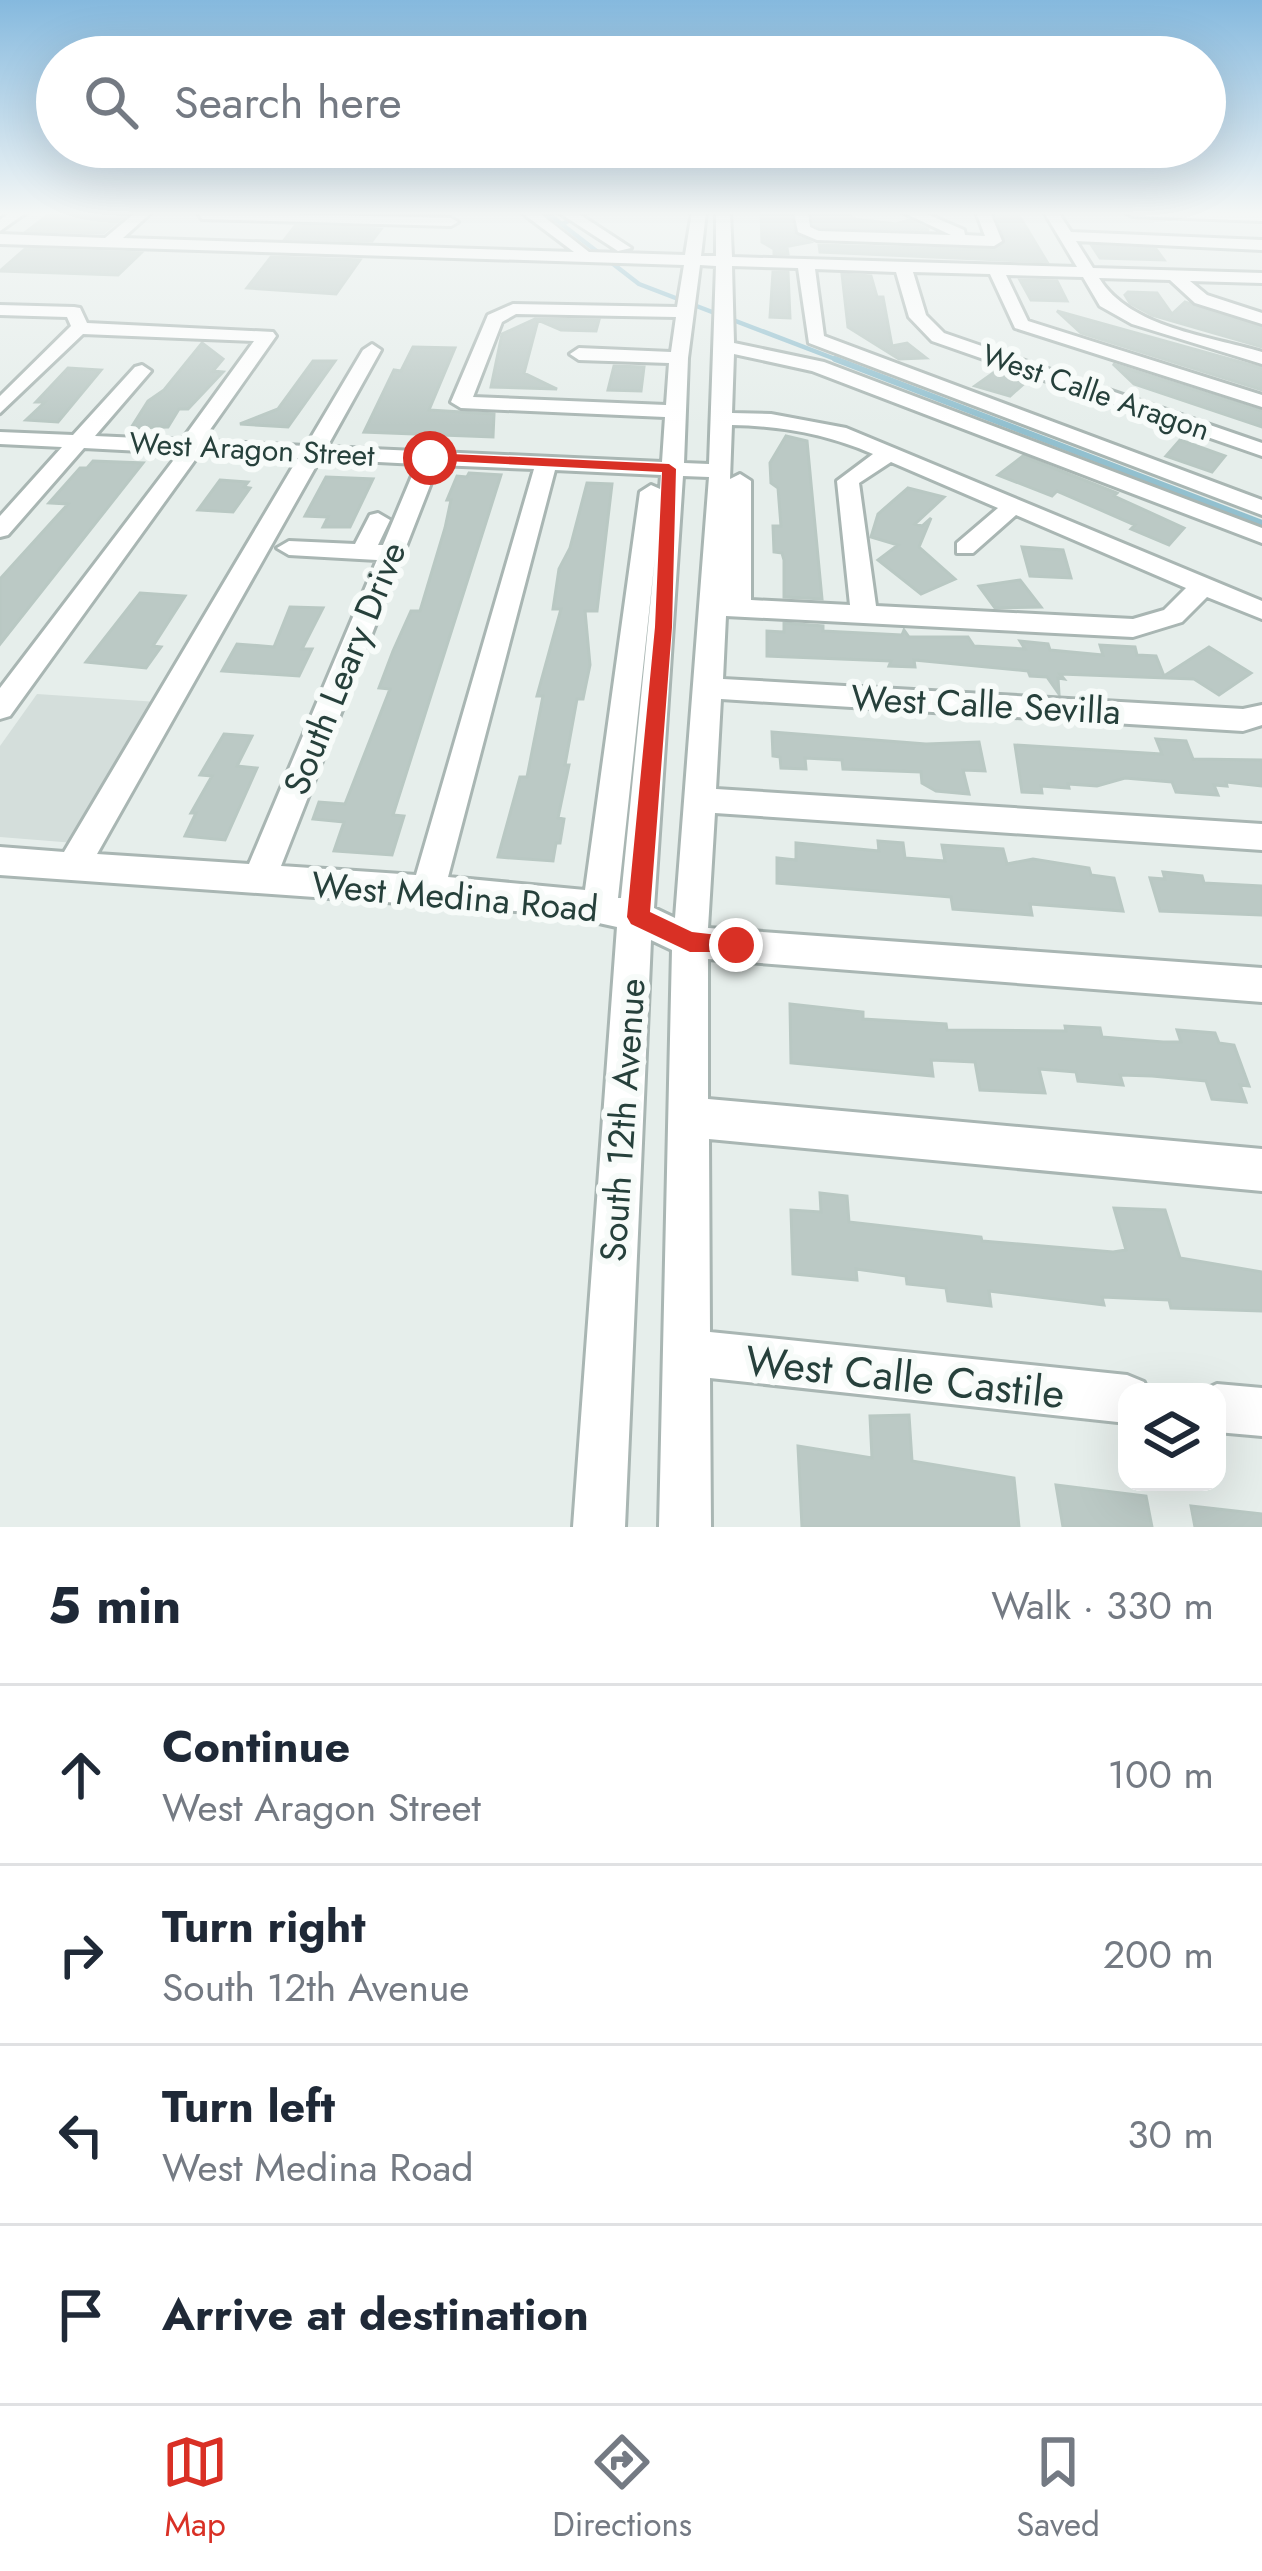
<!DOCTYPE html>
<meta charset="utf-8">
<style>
:root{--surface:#fff;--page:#f2f2f3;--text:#1f2937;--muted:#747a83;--line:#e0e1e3;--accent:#d93025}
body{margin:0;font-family:Jost,sans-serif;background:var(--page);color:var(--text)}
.controls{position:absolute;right:36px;bottom:36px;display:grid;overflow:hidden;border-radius:24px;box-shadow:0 12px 48px #0002}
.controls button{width:108px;height:108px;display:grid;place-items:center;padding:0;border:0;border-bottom:3px solid var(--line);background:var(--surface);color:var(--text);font:60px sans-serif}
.stop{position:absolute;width:36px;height:36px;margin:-27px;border:9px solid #d93025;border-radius:50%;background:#fff}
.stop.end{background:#d93025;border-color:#fff;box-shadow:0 3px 12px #0008}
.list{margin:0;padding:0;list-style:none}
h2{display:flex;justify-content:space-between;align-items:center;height:156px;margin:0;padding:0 48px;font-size:51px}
h2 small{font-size:39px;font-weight:400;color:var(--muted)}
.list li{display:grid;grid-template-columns:78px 1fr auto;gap:36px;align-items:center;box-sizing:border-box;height:180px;padding:0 48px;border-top:3px solid var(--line)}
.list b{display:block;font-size:45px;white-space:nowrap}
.list p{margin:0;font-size:39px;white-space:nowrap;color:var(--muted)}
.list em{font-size:39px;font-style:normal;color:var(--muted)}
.icon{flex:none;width:66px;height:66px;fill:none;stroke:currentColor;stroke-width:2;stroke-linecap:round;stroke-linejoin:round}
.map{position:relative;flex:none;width:1262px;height:1527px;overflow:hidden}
.search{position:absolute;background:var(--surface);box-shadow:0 12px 48px #0002;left:36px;right:36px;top:36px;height:132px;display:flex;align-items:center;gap:30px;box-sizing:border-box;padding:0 42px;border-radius:66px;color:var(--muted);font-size:45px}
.sheet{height:876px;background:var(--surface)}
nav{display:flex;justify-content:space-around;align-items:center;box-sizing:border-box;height:168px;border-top:3px solid var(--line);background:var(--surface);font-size:33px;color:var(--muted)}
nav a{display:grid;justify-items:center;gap:6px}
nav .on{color:var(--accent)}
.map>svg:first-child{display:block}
</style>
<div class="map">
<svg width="1262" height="1527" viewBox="0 0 1262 1527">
<rect width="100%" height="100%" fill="#e6eeeb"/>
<!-- built -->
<path fill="#d4dedb" d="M37 694 158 702 75 843 0 837V746Z"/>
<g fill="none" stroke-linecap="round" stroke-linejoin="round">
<!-- stream-far1 -->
<path stroke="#92c0cf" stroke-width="4.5" d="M546 212 639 284 843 362
M562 224 589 212"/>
<!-- stream -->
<path stroke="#92c0cf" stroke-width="6" d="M835 359 1262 523"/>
</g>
<!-- building -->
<path fill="#bbc9c5" stroke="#b9c8c3" stroke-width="3" d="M52 212H129L103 233 27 231Z
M761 212H790L794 233 810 242 779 248H787L788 254H774V249L762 242Z
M813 212H846L854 219 896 224 909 220 929 230 820 227 814 224Z
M997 217H1020L1047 262 820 252 819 245 994 250 1006 242Z
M295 226 364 228 381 229 372 241 285 239Z
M1092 246 1156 249 1164 260 1100 258Z
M25 249 141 253 118 275 0 271Z
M271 257 360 260 336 294 247 288Z
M773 272H788L790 318 770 317Z
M842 274 871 276 877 297H883L892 346 907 343 926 358 899 359 848 327Z
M1020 280 1057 281 1067 301 1031 300Z
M1128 292 1157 293 1172 314 1185 302 1262 328V347L1152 315 1130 303 1125 295Z
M1057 311 1262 368V390L1081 333Z
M535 319 599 320 596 331 561 330 538 320 524 373 557 389 491 387 502 334Z
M202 343 223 359 213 371 223 372 188 409H179L168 427 131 428 148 401 164 390Z
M413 347 455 348 429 410 494 414 493 437 364 432 394 370 401 371Z
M313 361H335L288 427 240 424 278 409Z
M1113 364 1262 411V427L1134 384Z
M614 366 644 367 641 391 608 390Z
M68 368 101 370 58 422 26 420 45 402H36Z
M999 369 1029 379 1010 396 975 386Z
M786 436 807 441 822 599 784 597V560L782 553 774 552 773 526H781L778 488 771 483 770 463Z
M1180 440 1225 456 1212 472 1166 456Z
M1023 456 1117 493 1114 496 1184 528 1169 545 1131 529 1135 525 1057 491 1052 496 998 475Z
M93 461 143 463 0 644V579L68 504 49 503 80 468H87Z
M469 473 501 475 393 815 404 816 392 855 334 851 344 822 313 819 319 802 345 804 390 689 379 688 393 651 411 611H420L445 528 451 500H447L457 476 467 477Z
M326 477 373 479 350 527H323L328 517 305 516Z
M220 480 248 482 244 487 250 488 233 512 198 510Z
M587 483 612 484 597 611H585L590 665 583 699H577L565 765H569L558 818 564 819 560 843H556L553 861 498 857 520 777H527L543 696H537L561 609H553L559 569 570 548Z
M908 488 944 497 915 524 922 526 931 518 919 547 955 579 921 594 878 560 898 545 871 537 878 514Z
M1022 547 1063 550 1071 578 1030 576Z
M1020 580 1041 607 995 608 979 586Z
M140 593 185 596 153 646 161 647 146 668 86 662Z
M290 607 323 608 302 649H312L299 676 222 671 237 644 274 647Z
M784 623 823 626V631L902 635 904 630 909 637H968L974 646 1025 649 1020 641 1048 644 1050 650 1103 655 1100 645 1135 647 1137 655 1156 656 1164 676 1209 647 1251 673 1219 695 1194 679 1060 674 1064 679 1058 678 1059 694 1047 677 1030 676 1028 671 914 660 915 667 889 666 891 661 767 656V631L784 632Z
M772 732 926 744 979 742 985 771 963 770 969 794 936 791 922 783 921 772 843 769 842 760 805 758 806 769 781 768 780 757 773 756Z
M224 734 252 736 237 766 257 768 225 840 185 836 196 813H191L212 776 200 775Z
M1156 739 1186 741 1193 759 1262 760V786L1226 782 1227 786 1214 785 1218 795 1176 792 1172 782 1125 778 1097 786 1068 784 1069 788 1041 786 1042 793 1022 792 1015 745 1162 754Z
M878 841 903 843 905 858 945 861 942 845 1003 849 1007 864 1033 859 1089 868 1091 875 1114 878 1123 911 1030 904 1032 915 953 909 951 897 777 883V858L796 860V843L879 851Z
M1163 872 1202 876 1204 883 1262 886V915L1160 911 1150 878 1165 879Z
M790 1004 863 1012V1019L946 1024 947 1030 1066 1031 1065 1026 1100 1028 1102 1037 1163 1042H1181L1177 1030 1215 1033 1219 1043 1234 1045 1249 1086 1240 1085 1246 1102 1212 1099 1206 1081 1152 1076 1120 1075 1123 1085 1078 1081 1076 1072 1039 1069 1045 1093 980 1090 975 1062 931 1060 933 1076 791 1063Z
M820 1193 847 1196 849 1222 981 1237 982 1241 1113 1252 1126 1250 1114 1208 1165 1210 1180 1258 1262 1272V1311L1171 1308 1169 1300 1102 1297 1104 1305 989 1291 991 1306 948 1301 946 1288 907 1284 906 1276 856 1269 857 1280 793 1274 791 1210 821 1212Z
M909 1415 912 1461 1014 1478 1019 1527H802L798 1446 872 1458 870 1416Z
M1056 1485 1146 1496 1152 1527H1063Z
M1191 1506 1262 1514V1527H1195Z"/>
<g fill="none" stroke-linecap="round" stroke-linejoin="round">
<defs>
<path id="minor" d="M10 212H27L0 231V220Z
M136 212H152L123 238 574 252 521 212H538L589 252 685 255 692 212H706L701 256H716V212H730L732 257 1077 267 1044 212H1058L1071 232 1262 240V250L1076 241 1093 268 1262 273V283L1190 281 1207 295 1262 313V324L1195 303 1170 280 1099 278C1130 328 1209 336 1262 352V364L1132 324 1100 306 1083 277 1006 275 1028 321 1262 395V407L1015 328 990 274 913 272 926 315 944 333 1262 443V456L932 341 909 317 896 272 815 269 824 336 1262 500V515L809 343 798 268 732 266 734 343 824 362 1262 528V543L812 371 734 354 732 413 771 414 846 428 1262 601V619L1207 597 1182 622 1133 637 726 616 723 679 1243 709 1262 705V725L1243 731 721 699 716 789 1262 824V850L715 813 708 928 1262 968V1002L708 959V1099L1262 1149V1191L709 1139 710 1332 1127 1375 1144 1382 1148 1392H1127V1423L710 1378 711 1527H659L672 950 651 940 625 1527H573L617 927 558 914 0 875V847L64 852 298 458 200 453 10 716 0 719V688L179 453 84 448 8 535 0 537V516L62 447 0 444V432L73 435 135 367 142 365 151 371 95 436 182 440 254 341 83 334 0 413V396L71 326 67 317 0 315V305L74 307 80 308 87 323 273 332 276 336 202 441 306 446 363 350 372 344 381 350 327 447 662 462 665 417 461 408 451 402 488 315 513 304 677 307 684 265 0 244V234L105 238ZM700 265 716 266 709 464 684 463 688 358ZM516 314 676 317 671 352 579 348 570 354 579 360 669 363 666 405 473 397 502 322ZM732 425C783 426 827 434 873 454L837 481 850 605 751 600V481L740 474 730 479ZM320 459 417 464 383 545H378L390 520 378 513 370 515 355 544 289 541 277 548 289 555 377 560 249 864 97 854ZM891 462 998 508 957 543V553H973L1016 515 1186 588 1164 610 1133 619 876 606 859 483ZM438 465 534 469 416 875 281 866ZM555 470 661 475 660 489 651 485 640 492 585 890 448 877ZM683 476 709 477 675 918 654 908ZM655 557 621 898H618Z
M197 212 451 218 458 222 451 226 202 219Z
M558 212H576L631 248 618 251Z
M794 212H808L810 227 819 231 951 235 902 212H922L964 230 965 235 985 236 976 212H990L1002 241 994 246 817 240 798 232Z
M1125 212 1262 213V221L1132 216Z
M1217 1384 1262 1388V1436L1217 1432V1392H1200Z"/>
</defs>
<!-- minor casing -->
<use href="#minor" stroke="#a9b6b3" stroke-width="6"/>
<!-- minor -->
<use href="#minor" fill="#fff" fill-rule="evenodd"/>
</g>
<!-- sky -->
<linearGradient id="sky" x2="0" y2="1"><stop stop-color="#85b9de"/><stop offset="0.5" stop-color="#f4f7f6"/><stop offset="1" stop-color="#f4f7f6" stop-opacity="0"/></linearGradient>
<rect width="1262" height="426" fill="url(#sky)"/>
<!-- route -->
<path fill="#d93025" d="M430 453 669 464 676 469 672 627 650 912 692 932 744 938V952H690L631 924 627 917 655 627 662 472 425 460Z"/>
<g text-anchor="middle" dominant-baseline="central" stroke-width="12" stroke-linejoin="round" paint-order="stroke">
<!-- far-street labels -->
<g font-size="30" fill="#26403b" stroke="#f7fbf9">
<text transform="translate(1096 392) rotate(19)">West Calle Aragon</text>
<text transform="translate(252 449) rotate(3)">West Aragon Street</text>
</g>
<!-- street labels -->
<g font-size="36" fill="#26403b" stroke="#f7fbf9">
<text transform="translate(344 668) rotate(-68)">South Leary Drive</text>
<text transform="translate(986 704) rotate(3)">West Calle Sevilla</text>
<text transform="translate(455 896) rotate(5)">West Medina Road</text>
<text transform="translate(622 1120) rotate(-86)">South 12th Avenue</text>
</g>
<!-- near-street labels -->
<g font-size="42" fill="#26403b" stroke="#f7fbf9">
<text transform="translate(905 1377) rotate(6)">West Calle Castile</text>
</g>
</g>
</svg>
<div class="controls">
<button><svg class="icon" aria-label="layers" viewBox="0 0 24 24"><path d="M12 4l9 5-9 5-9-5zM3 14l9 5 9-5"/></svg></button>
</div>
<div class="stop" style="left:430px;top:458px"></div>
<div class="stop end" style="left:736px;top:945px"></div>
<div class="search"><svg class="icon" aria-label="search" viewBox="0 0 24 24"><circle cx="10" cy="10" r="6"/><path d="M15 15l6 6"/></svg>Search here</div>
</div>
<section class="sheet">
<h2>5 min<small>Walk · 330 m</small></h2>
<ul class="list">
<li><svg class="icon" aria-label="ahead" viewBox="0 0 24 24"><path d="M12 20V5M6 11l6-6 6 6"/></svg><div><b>Continue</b><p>West Aragon Street</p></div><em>100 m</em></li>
<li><svg class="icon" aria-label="right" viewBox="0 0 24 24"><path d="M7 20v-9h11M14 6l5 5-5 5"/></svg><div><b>Turn right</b><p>South 12th Avenue</p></div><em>200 m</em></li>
<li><svg class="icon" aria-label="left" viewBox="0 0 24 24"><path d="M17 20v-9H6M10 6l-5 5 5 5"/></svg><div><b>Turn left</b><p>West Medina Road</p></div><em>30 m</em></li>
<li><svg class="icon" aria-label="arrive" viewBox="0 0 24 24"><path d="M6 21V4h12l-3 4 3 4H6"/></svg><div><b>Arrive at destination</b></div></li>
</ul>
</section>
<nav>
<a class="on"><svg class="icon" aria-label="map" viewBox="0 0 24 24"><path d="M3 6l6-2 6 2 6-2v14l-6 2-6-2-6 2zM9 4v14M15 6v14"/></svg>Map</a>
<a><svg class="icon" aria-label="directions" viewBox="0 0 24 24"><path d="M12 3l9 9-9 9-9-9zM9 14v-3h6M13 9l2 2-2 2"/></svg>Directions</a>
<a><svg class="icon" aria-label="saved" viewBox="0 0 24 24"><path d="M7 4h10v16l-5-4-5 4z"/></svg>Saved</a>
</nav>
